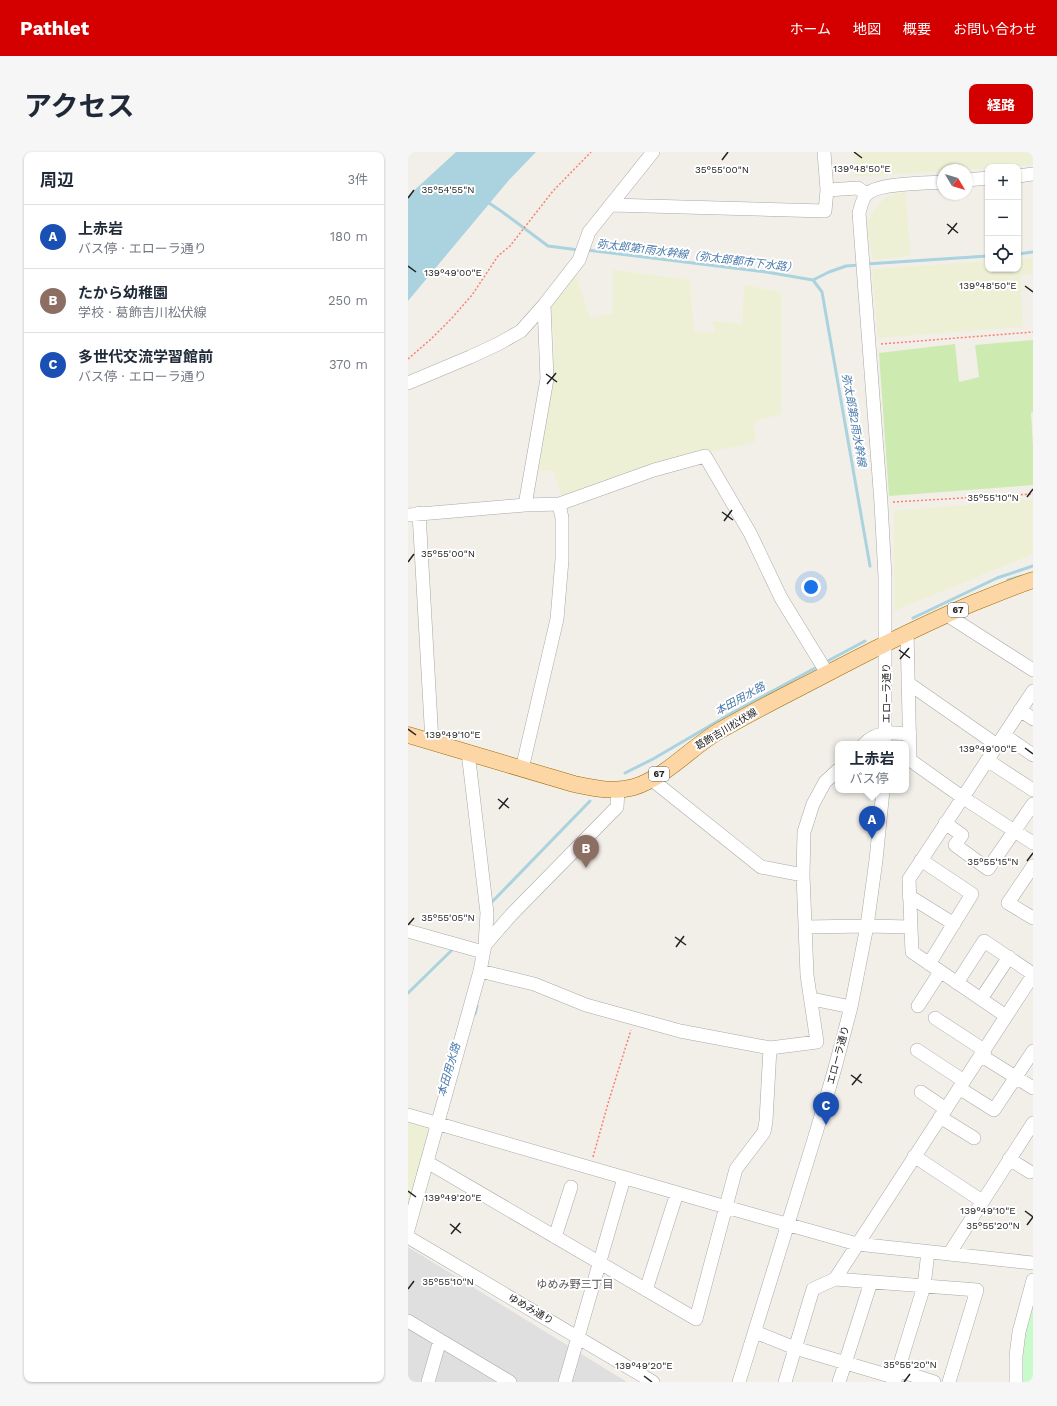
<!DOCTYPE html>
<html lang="ja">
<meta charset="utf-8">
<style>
:root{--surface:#fff;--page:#f6f6f7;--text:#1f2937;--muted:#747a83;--line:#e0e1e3;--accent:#d40000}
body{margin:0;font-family:"Work Sans","Noto Sans JP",sans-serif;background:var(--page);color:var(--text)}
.controls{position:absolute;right:12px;top:12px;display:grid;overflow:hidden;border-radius:8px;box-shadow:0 1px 3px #0004}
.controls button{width:36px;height:36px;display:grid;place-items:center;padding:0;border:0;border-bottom:1px solid var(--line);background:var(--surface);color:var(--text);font:20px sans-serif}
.compass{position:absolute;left:529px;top:12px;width:36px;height:36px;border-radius:50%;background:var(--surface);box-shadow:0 1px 3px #0004;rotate:128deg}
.you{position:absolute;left:403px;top:435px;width:14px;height:14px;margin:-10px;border:3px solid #fff;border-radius:50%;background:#1a73e8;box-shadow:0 0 0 6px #1a73e833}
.badge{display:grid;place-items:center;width:26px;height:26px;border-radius:50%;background:var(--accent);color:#fff;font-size:13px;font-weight:700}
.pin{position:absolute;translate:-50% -33px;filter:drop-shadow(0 1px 2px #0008)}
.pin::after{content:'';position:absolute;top:21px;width:14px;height:12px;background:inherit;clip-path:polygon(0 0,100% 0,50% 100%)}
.popup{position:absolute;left:427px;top:589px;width:74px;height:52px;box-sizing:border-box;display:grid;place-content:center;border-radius:8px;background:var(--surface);filter:drop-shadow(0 1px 3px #0005);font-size:13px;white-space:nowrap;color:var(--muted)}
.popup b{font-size:15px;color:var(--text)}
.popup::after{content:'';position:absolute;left:50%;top:100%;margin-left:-8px;border:8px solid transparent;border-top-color:var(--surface)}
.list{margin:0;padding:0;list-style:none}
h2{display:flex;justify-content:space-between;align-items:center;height:52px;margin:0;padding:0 16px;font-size:17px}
h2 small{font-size:13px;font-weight:400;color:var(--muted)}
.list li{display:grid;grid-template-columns:26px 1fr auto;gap:12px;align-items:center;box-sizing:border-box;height:64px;padding:0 16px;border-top:1px solid var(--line)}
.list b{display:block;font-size:15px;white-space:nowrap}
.list p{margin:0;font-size:13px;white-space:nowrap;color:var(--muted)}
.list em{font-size:13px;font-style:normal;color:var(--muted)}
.icon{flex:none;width:22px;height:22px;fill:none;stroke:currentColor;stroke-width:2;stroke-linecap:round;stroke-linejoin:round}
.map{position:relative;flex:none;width:625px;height:1230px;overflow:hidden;border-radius:8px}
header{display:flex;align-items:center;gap:24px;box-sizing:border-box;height:56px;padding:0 20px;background:var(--accent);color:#fff}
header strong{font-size:19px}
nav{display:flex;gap:22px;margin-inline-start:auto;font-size:14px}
.intro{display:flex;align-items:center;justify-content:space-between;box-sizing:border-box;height:96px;padding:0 24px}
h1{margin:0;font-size:28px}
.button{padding:10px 18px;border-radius:8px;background:var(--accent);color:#fff;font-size:14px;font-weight:700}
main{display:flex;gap:24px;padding:0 24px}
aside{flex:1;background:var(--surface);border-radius:8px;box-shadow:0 1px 3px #0004}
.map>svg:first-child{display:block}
</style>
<header>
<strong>Pathlet</strong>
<nav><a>ホーム</a><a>地図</a><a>概要</a><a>お問い合わせ</a></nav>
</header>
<div class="intro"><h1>アクセス</h1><a class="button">経路</a></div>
<main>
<aside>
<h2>周辺<small>3件</small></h2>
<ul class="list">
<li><span class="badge" style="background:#1a4fb4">A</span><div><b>上赤岩</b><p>バス停 · エローラ通り</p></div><em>180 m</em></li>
<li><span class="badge" style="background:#8d6e63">B</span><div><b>たから幼稚園</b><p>学校 · 葛飾吉川松伏線</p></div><em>250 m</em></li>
<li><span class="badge" style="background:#1a4fb4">C</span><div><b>多世代交流学習館前</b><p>バス停 · エローラ通り</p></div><em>370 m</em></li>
</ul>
</aside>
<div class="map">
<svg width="625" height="1230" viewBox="0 0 625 1230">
<rect width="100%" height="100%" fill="#f2efe9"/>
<!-- residential -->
<path fill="#e0dfdf" d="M0 1095 219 1230H0Z"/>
<!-- farmland -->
<path fill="#eef0d5" d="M446 0H625V13L580 15V16L554 18H535V19L447 25Z
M498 40 502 104 465 108 458 73 465 60 477 45Z
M625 106V122L612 124 615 175 470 186 464 117 580 109V117H610V107Z
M205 118 282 128 286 179 307 181 304 169 334 172 336 133 373 140V262L346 270 348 290 247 312 155 349 145 318 126 320 143 222 147 187 139 159 168 122 182 166 205 161Z
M625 347V402L486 459V359Z
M0 969 23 974 0 1053Z"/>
<!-- grass -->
<path fill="#cdebb0" d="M625 188V260L623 261 625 294V333L481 344 471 201 547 192 551 230 571 225 567 193Z"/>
<!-- park -->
<path fill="#c8facc" d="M625 1153V1230H614V1199L619 1175Z"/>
<!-- water -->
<path fill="#aad3df" d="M48 0H128L101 28 0 149V44Z"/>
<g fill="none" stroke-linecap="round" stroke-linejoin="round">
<!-- stream -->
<path stroke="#aad3df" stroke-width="3" d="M78 49 93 59 140 94 171 98
M179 98 358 120 405 128 421 120 438 114 452 113
M610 102 625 100
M458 112 580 104
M405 128 414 140 462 414
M600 428 614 424
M505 466 589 426 625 414
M416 511 457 489
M217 621 245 607 322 562 411 514
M83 753V751L182 649
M0 841 46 796
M67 862 69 854"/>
<defs>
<path id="minor" d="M610 24 625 22
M559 28 580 26
M419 38 450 36 458 42
M203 53 417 59 419 38 416 0
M0 231 62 205 90 192 113 179 136 153 171 108 181 80 245 0
M117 353 139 227 136 153
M11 361 24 590
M0 363 117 353 151 352 246 318 297 304 342 381 373 446 419 521
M539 463 625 518
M499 480 502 608 554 645 625 691
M500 531 589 593
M612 558 625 567
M596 583 625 603
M456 592C470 578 483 581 502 582
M477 592V425L473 351 451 61C453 54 454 48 458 43 467 31 519 31 535 30
M579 608 625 638
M114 617 149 467 154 408V366L151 352
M243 627 353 715 395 723
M537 671 554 683 547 693 580 717 625 652
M513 708 564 742 521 812
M625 714 600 751 625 766
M501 744 546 772
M397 775 459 774 503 775
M0 779 75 800
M77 793 103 763 209 655 210 638
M72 819 126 832 178 853 272 879 362 896 409 890 399 823 395 723 396 680 405 652 417 630 430 618
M549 831 576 789 625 822
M404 847 443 855
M573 847 601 805
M510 854 532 820
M598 864 504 800 501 727 625 539
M527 866 576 898 577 906 625 936
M509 898 556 929
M551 936 586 958 625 899
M513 940 538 957
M0 963 318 1055 449 1092 625 1111
M532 965 566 986
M506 1004 574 1049
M601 1007 622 1020
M19 1010 288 1167 328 1017 356 980 358 969 362 896
M0 1078 72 819 77 793 79 761 60 600
M0 1085 245 1230
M147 1085 163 1035
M541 1102 625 971
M427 1127 625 823
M238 1138 269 1041
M0 1169 102 1230
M347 1180 387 1196 482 1224 490 1220 498 1221 526 1230
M487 1228 516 1134 520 1100
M20 1230 32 1188
M157 1230 216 1026
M331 1230 408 981 427 916 443 855 459 774 468 708 475 638
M377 1230 405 1137 427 1127 569 1138 541 1230
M431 1230 463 1130
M608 1230V1204L611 1180 625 1128"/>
<path id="major" d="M0 583 166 632C185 636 206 641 226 635 258 625 282 596 311 579 349 557 388 538 426 518 472 494 516 472 563 452 583 444 604 435 625 428"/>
</defs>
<!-- minor casing -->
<use href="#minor" stroke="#a9a9a9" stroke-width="14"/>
<!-- major casing -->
<use href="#major" stroke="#a06b00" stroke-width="17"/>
<!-- path -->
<path stroke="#fa8072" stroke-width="1.5" stroke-dasharray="2 2" stroke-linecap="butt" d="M473 192 625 180
M0 207 23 187 44 166 64 143 90 104 102 94 145 39 183 0
M485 350 625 342
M185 1005 201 948 223 878"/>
<!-- minor -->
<use href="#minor" stroke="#fff" stroke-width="13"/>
<!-- major -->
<use href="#major" stroke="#fcd6a4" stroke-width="16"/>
</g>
<!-- ticks -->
<path fill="none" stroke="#222" stroke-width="1.5" d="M446 0 454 6M314 8 320 0M0 46 6 38M539 72 550 81M540 82 549 71M0 114 8 120M617 134 625 140M138 222 149 230M139 232 148 221M619 345 625 337M314 360 325 368M316 369 324 358M0 410 6 402M491 498 502 506M492 507 501 496M0 577 8 583M617 596 625 602M90 647 101 656M91 657 100 646M619 709 625 701M0 773 6 766M267 785 278 793M268 795 276 784M443 923 454 931M444 933 453 922M0 1039 8 1045M617 1059 625 1065M42 1072 53 1081M619 1073 625 1065M43 1082 52 1071M0 1137 6 1129M236 1224 244 1230M496 1230 502 1222"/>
<g text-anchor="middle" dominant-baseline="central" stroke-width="4" stroke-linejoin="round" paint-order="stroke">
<!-- shield labels -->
<g fill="#fff" stroke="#646464" stroke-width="1">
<rect x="540" y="451" width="20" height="14" rx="3"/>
<rect x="241" y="615" width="20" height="14" rx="3"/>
</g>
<g font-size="9" font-weight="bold" fill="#222">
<text x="550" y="458">67</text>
<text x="251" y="622">67</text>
</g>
<!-- street labels -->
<g font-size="10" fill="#222" stroke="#fff">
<text transform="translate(478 541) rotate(-90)">エローラ通り</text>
<text transform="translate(318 577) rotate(-31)">葛飾吉川松伏線</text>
<text transform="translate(430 903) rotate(-75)">エローラ通り</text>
<text transform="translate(123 1157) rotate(30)">ゆめみ通り</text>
</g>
<!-- water labels -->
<g font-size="11" font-style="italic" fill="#4a7aab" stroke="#fff">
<text transform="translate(289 104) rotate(7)">弥太郎第1雨水幹線（弥太郎都市下水路）</text>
<text transform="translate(446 268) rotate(80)">弥太郎第2雨水幹線</text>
<text transform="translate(332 547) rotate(-29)">本田用水路</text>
<text transform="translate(41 918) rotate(-74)">本田用水路</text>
</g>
<!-- neighbourhood labels -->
<g font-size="11" fill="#555" stroke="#fff">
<text x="167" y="1132">ゆめみ野三丁目</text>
</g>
</g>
<g font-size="10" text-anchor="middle" fill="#222" stroke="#fff" stroke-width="4" stroke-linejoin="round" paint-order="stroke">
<text x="454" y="20">139°48'50"E</text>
<text x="314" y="21">35°55'00"N</text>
<text x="40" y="41">35°54'55"N</text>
<text x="45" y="124">139°49'00"E</text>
<text x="580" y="137">139°48'50"E</text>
<text x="585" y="349">35°55'10"N</text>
<text x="40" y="405">35°55'00"N</text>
<text x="45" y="586">139°49'10"E</text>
<text x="580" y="600">139°49'00"E</text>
<text x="585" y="713">35°55'15"N</text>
<text x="40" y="769">35°55'05"N</text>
<text x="45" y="1049">139°49'20"E</text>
<text x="580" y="1062">139°49'10"E</text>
<text x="585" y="1077">35°55'20"N</text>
<text x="40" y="1133">35°55'10"N</text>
<text x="502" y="1216">35°55'20"N</text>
<text x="236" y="1217">139°49'20"E</text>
</g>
</svg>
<div class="controls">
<button>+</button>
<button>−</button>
<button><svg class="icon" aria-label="locate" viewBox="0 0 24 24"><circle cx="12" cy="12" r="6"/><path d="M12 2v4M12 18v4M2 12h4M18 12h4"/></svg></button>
</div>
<svg class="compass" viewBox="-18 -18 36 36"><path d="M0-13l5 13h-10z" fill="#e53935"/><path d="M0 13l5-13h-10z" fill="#747a83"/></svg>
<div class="you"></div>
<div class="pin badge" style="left:464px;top:687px;background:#1a4fb4">A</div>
<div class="popup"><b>上赤岩</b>バス停</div>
<div class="pin badge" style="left:178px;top:716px;background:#8d6e63">B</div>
<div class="pin badge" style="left:418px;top:973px;background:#1a4fb4">C</div>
</div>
</main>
